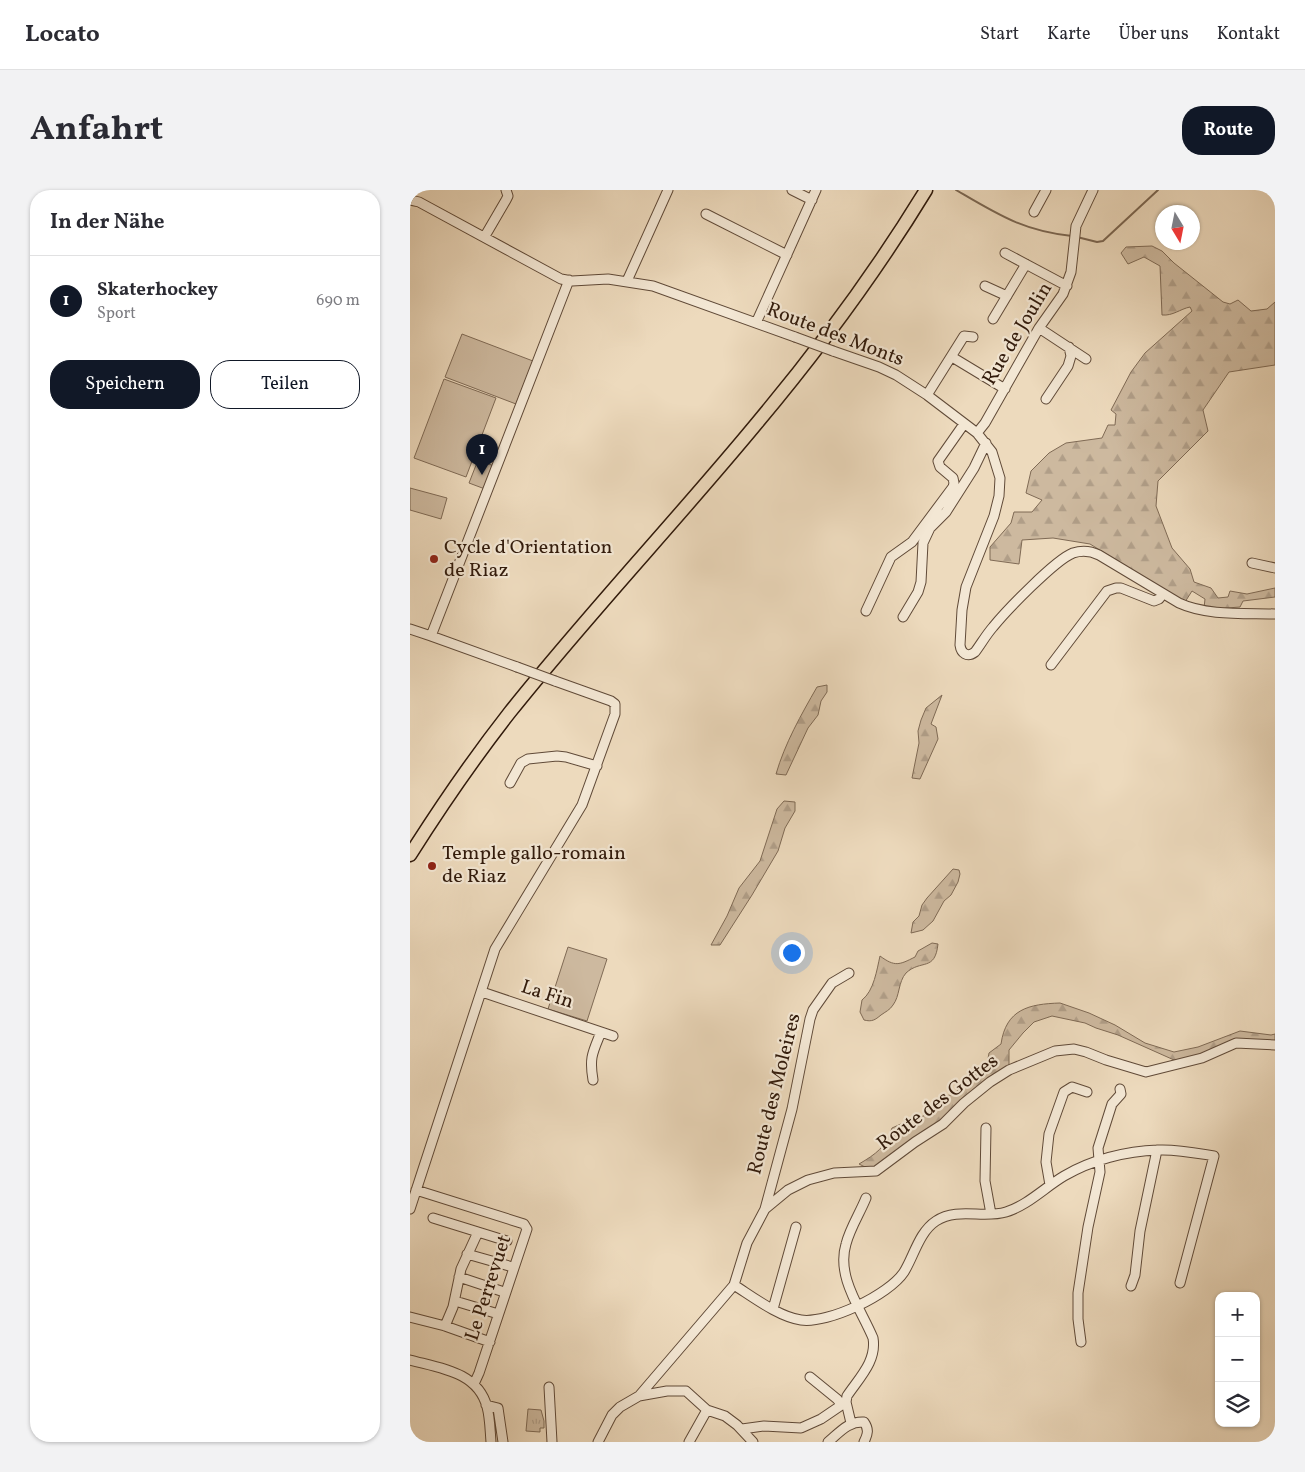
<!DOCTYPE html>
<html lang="de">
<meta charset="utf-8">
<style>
:root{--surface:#fff;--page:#f2f2f3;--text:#2b2b33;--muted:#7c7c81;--line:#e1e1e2;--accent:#111827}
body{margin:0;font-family:Vollkorn,serif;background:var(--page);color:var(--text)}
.controls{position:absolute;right:15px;bottom:15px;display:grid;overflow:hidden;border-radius:10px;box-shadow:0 1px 4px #0004}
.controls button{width:45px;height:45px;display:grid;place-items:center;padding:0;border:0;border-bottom:1px solid var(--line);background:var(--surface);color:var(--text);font:25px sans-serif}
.compass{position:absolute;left:745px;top:15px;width:45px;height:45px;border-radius:50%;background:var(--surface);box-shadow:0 1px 4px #0004;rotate:170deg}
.you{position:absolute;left:381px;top:762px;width:18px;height:18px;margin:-12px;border:4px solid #fff;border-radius:50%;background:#1a73e8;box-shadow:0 0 0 8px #1a73e833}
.badge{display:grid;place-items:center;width:32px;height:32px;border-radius:50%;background:var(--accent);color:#fff;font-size:16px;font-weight:700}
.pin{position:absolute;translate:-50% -41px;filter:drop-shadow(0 1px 2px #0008)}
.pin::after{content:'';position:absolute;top:26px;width:18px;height:15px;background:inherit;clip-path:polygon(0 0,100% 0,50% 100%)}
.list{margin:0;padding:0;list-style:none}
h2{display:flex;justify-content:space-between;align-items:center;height:65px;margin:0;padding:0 20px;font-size:21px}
h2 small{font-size:16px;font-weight:400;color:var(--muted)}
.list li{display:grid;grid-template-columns:32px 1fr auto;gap:15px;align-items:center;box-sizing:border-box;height:90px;padding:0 20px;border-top:1px solid var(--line)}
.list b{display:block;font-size:19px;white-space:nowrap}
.list p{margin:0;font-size:16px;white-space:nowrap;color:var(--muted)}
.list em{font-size:16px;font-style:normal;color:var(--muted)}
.actions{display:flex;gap:10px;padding:15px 20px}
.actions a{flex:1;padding:11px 0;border:1px solid var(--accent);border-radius:20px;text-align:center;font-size:18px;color:var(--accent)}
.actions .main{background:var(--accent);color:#fff}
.icon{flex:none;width:28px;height:28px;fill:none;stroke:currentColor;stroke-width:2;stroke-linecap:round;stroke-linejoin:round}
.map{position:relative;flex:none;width:865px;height:1252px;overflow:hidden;border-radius:20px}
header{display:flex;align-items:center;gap:30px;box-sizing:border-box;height:70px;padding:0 25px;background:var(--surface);border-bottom:1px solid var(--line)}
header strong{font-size:24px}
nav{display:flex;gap:28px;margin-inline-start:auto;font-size:18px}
.intro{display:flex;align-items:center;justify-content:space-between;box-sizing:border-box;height:120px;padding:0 30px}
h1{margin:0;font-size:35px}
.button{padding:12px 22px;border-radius:20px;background:var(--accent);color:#fff;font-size:18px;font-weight:700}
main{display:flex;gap:30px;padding:0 30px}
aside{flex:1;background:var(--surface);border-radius:20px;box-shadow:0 1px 4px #0004}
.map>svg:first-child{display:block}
</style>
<header>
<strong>Locato</strong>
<nav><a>Start</a><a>Karte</a><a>Über uns</a><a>Kontakt</a></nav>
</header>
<div class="intro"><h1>Anfahrt</h1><a class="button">Route</a></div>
<main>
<aside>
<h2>In der Nähe<small></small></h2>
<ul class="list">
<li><span class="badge">1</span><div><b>Skaterhockey</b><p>Sport</p></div><em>690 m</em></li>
</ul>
<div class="actions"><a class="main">Speichern</a><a>Teilen</a></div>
</aside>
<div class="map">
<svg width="865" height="1252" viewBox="0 0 865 1252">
<defs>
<pattern id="forest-firs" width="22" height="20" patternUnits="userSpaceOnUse" patternTransform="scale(1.25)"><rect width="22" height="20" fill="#cdb99f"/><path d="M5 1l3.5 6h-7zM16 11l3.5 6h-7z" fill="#b09e88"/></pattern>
<pattern id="park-tufts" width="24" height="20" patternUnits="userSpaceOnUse" patternTransform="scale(1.25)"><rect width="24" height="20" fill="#cdb99f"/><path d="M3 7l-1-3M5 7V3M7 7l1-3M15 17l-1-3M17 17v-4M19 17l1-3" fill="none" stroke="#b09e88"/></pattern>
</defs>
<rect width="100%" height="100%" fill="#eddabd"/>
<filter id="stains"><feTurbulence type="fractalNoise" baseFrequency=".004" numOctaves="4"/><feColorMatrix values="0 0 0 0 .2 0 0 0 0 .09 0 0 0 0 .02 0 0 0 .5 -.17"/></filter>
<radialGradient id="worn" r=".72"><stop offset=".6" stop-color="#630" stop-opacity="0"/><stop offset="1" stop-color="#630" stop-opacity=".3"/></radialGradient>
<!-- forest -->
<path fill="url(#forest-firs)" stroke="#7f6a55" d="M742 56 752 61 764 73 813 112 820 114 828 110 841 121 857 119 865 112V175L819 182 793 220 798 241 748 291 746 316 762 358 780 379 784 392 801 398 808 408 818 407 820 401 837 404 865 398V407L833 411 830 417 804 419 794 418 795 409 782 401 775 412 680 354 643 348 612 350 609 374 580 370V357L601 333 604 322H622L632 310 616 303 621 281 639 263 656 253 692 248 698 235H705L706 224 701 220 721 182 735 163 782 121 780 117C770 119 763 126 752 125L750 76 734 67 718 74 711 63 716 57Z
M417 495V502L411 511 408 525 398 538 376 585 366 584C375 553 391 525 407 497Z
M532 505 521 534 526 537 528 549 510 589 502 588 509 553 508 541 511 530 516 518Z
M374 611 385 612V621L375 638 368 661 342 705 310 755H301L317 726 329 698 350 671 367 619Z
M543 679 549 680 550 684 548 692 541 705 534 711 523 731 513 740 501 743 503 732 509 726 512 715 517 708Z
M522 753 528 754C525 782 511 769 496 783 488 792 490 806 483 815 480 820 475 822 471 825 465 830 462 832 454 830L450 822 452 810C464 801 467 779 470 766 485 777 489 775 505 767L508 761Z
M650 813 679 823 705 835 735 853 764 862 788 857 830 841 861 845 865 844V855L826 853 773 874 708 845 686 838 675 833 642 826 624 832 613 843 599 860V880L534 932 461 980 449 974C466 964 476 957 482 938L500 930 523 923C529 910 528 905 544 905L550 897 559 896 564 885 577 874 579 863 591 854C596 819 619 814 650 813Z"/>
<!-- park -->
<path fill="url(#park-tufts)" stroke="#7f6a55" d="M118 1219 131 1220 134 1231V1238H130V1242L116 1241Z"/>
<!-- pitch -->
<path fill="#cdb99f" stroke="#7f6a55" d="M52 144 123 171 106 214 35 187Z
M34 189 86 208 56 287 4 268Z
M68 270 84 276 75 299 59 293Z
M0 298 37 308 31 329 0 320Z
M158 757 197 769 177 831 138 819Z"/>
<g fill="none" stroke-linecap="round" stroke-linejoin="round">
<!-- stream -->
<path stroke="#7b6651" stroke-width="2" d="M546 0C587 24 613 41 662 46
M667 47 687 52 693 51 748 0"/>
<defs>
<path id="minor" d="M382 0 402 10
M0 10 9 12 151 89 162 91 198 89 243 96 385 147
M624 22 636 0
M296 24 377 65
M75 46 96 10 98 6 96 0
M595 63 657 96
M217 91 258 0
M575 96 597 106
M583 129 616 74
M346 133 406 0
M629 138 676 169
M423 161 469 177 486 185 517 205 567 243 582 262 590 288 589 306 584 326 556 397 552 420 550 455C551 463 557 468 565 462 571 454 576 445 583 437 596 421 645 370 663 363 672 360 681 361 689 365L769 413C797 426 835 423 865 424
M542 167 595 199
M517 205 554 146 563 147
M636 209 658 176 661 166 659 157
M567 243 575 233 629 138 653 104 661 82 666 36 683 0
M842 373 865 378
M456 421 481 367 502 352 543 297 544 293 543 288 530 277 528 271 554 234
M493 427 508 402 511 392 513 353 520 338 536 322 564 278 576 253
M0 439 21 446 159 90
M21 446 107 477
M641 475 697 401 706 398H711L744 411 749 409 753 404
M100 593 111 573 118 569 147 566 156 567 187 576
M72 802 203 846
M183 890C179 867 183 862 191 842
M576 938 575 991 581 1024
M640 995 636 972 639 944 654 902 662 897 677 902
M6 1000 114 1034 117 1039 69 1183 64 1194
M0 1019 85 759 172 615 205 524V514L201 511 145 491
M355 1019 382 919 400 829 403 820 422 793 439 783
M23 1028 68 1042
M57 1064 99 1076
M49 1087 91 1101
M324 1095C343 1107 369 1127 391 1130 418 1134 479 1105 494 1082 504 1066 509 1042 526 1031 548 1017 573 1029 596 1022 618 1015 634 998 654 986 681 970 716 961 748 960 767 959 786 963 804 966L770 1093
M721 1096 725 1085 730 1041 747 960
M45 1111 85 1123
M363 1119 386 1037
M0 1127 35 1136 80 1152
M35 1136 43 1117 51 1079 68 1042 97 1051
M671 1152 668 1129V1103L678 1037 690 982 688 958 702 914 711 904 710 899
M0 1170C30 1178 68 1182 77 1217 80 1228 80 1240 81 1252
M400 1187 427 1209 432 1215
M139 1197 142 1252
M229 1206 257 1201H276L297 1220 315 1226 327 1235 343 1252
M76 1215 88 1218 93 1252
M441 1233 436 1212 437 1206C449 1188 467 1171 463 1148 451 1119 426 1087 436 1054 440 1038 450 1023 456 1008
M332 1239 354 1236 391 1238 411 1229 436 1212
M188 1252 202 1225 210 1217 229 1206 324 1095 337 1053 355 1019 378 1000 398 990 424 983 466 981 505 952 533 934 554 913 580 892 599 880 645 861 664 859 676 862 696 870 736 882 792 868 826 853 865 855
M279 1252 297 1220
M418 1252C429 1243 438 1231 454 1232 459 1239 458 1244 454 1252"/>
<path id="highway" d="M0 665C31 616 64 568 100 522 179 423 266 331 347 233 409 159 466 82 516 0"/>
</defs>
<!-- minor casing -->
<use href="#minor" stroke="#604a38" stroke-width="11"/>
<!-- highway casing -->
<use href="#highway" stroke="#311a0b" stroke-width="15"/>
<!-- minor -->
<use href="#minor" stroke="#f3e7d4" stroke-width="9"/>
<!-- highway -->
<use href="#highway" stroke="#eddabd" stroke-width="12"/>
<defs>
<path id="minor-bridge" d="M385 147 423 161
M107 477 145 491"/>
</defs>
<!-- minor-bridge casing -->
<use href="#minor-bridge" stroke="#604a38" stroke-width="11" stroke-linecap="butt"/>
<!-- minor-bridge -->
<use href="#minor-bridge" stroke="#f3e7d4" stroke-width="9"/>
</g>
<!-- markers -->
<g fill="#8f2418" stroke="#f3e7d4" stroke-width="2">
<circle cx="24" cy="369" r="5"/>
<circle cx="22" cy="676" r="5"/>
</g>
<g text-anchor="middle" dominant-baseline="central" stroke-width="4.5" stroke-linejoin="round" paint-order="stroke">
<!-- street labels -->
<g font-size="20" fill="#311a0b" stroke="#f3e7d4">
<text transform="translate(608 144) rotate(-59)">Rue de Joulin</text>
<text transform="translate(425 145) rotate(21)">Route des Monts</text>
<text transform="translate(137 805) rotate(18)">La Fin</text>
<text transform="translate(365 904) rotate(-76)">Route des Moleires</text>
<text transform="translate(528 913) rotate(-37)">Route des Gottes</text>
<text transform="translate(79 1098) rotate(-72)">Le Perrevuet</text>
</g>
<!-- poi labels -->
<g font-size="20" fill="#311a0b" stroke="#f3e7d4" text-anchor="start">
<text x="34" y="358">Cycle d'Orientation<tspan x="34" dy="23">de Riaz</tspan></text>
<text x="32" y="664">Temple gallo-romain<tspan x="32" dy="23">de Riaz</tspan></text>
</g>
</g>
<rect width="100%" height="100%" filter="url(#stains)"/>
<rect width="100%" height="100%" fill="url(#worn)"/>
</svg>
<div class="controls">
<button>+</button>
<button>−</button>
<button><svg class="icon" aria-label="layers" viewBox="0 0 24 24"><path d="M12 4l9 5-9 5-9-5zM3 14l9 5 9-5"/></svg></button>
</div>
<svg class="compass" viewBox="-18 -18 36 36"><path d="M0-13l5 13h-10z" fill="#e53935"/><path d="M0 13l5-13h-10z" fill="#7c7c81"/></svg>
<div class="you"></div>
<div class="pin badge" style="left:72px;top:285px">1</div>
</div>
</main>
